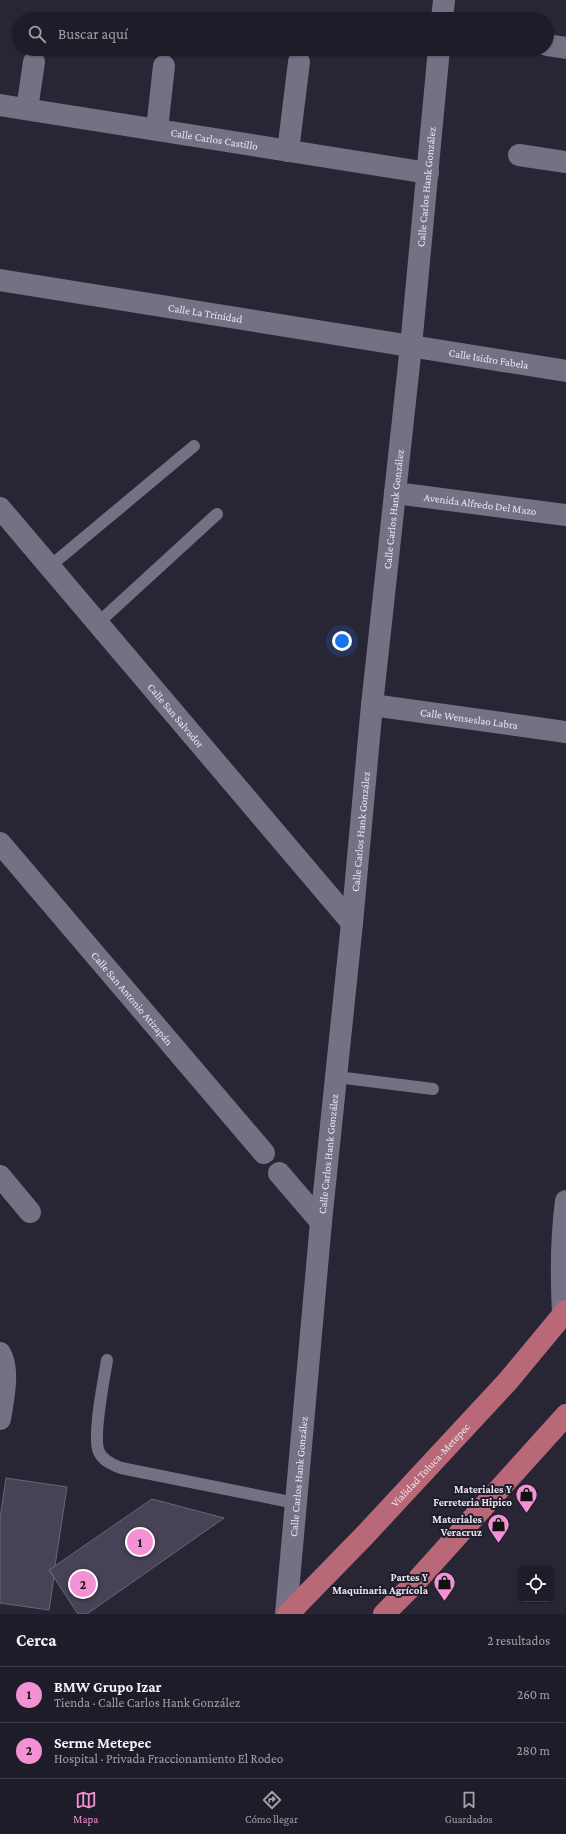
<!DOCTYPE html>
<html lang="es">
<meta charset="utf-8">
<style>
:root{--surface:#1e1c28;--page:#262530;--text:#f1f3f6;--muted:#a1a1a8;--line:#3c3a45;--accent:#f491d4}
body{margin:0;font-family:"Crimson Pro",serif;background:var(--page);color:var(--text)}
.controls{position:absolute;right:12px;bottom:12px;display:grid;overflow:hidden;border-radius:6px;box-shadow:0 1px 3px #0004}
.controls button{width:36px;height:36px;display:grid;place-items:center;padding:0;border:0;border-bottom:1px solid var(--line);background:var(--surface);color:var(--text);font:20px sans-serif}
.you{position:absolute;left:342px;top:641px;width:14px;height:14px;margin:-10px;border:3px solid #fff;border-radius:50%;background:#1a73e8;box-shadow:0 0 0 6px #1a73e833}
.badge{display:grid;place-items:center;width:26px;height:26px;border-radius:50%;background:var(--accent);color:#111;font-size:13px;font-weight:700}
.pin{position:absolute;translate:-50% -50%;border:2px solid #fff;box-shadow:0 1px 4px #0006}
.list{margin:0;padding:0;list-style:none}
h2{display:flex;justify-content:space-between;align-items:center;height:52px;margin:0;padding:0 16px;font-size:17px}
h2 small{font-size:13px;font-weight:400;color:var(--muted)}
.list li{display:grid;grid-template-columns:26px 1fr auto;gap:12px;align-items:center;box-sizing:border-box;height:56px;padding:0 16px;border-top:1px solid var(--line)}
.list b{display:block;font-size:15px;white-space:nowrap}
.list p{margin:0;font-size:13px;white-space:nowrap;color:var(--muted)}
.list em{font-size:13px;font-style:normal;color:var(--muted)}
.icon{flex:none;width:22px;height:22px;fill:none;stroke:currentColor;stroke-width:2;stroke-linecap:round;stroke-linejoin:round}
.map{position:relative;flex:none;width:566px;height:1614px;overflow:hidden}
.search{position:absolute;background:var(--surface);box-shadow:0 1px 3px #0004;left:12px;right:12px;top:12px;height:44px;display:flex;align-items:center;gap:10px;box-sizing:border-box;padding:0 14px;border-radius:22px;color:var(--muted);font-size:15px}
.sheet{height:164px;background:var(--surface)}
nav{display:flex;justify-content:space-around;align-items:center;box-sizing:border-box;height:56px;border-top:1px solid var(--line);background:var(--surface);font-size:11px;color:var(--muted)}
nav a{display:grid;justify-items:center;gap:2px}
nav .on{color:var(--accent)}
.map>svg:first-child{display:block}
</style>
<div class="map">
<svg width="566" height="1614" viewBox="0 0 566 1614">
<rect width="100%" height="100%" fill="#282535"/>
<!-- building -->
<path fill="#474255" stroke="#696578" d="M6 1478 67 1487 55 1566 49 1570 54 1577 49 1610 0 1603V1519Z
M152 1499 224 1518 87 1614H78L49 1570Z"/>
<g fill="none" stroke-linecap="round" stroke-linejoin="round">
<!-- service -->
<path stroke="#757185" stroke-width="12" d="M49 567 194 446
M98 623 217 514
M337 1077 433 1089
M107 1360C104 1380 92 1437 99 1452 103 1461 113 1465 121 1468L295 1503"/>
<!-- minor -->
<g stroke="#757185" stroke-width="22">
<path d="M442 19 444 0"/>
<path d="M547 45 566 48"/>
<path id="s1" d="M0 105 428 173"/>
<path d="M27 109 34 62"/>
<path d="M157 129 164 66"/>
<path d="M288 151 299 62"/>
<path d="M519 155 566 162"/>
<path id="s2" d="M0 280 566 371"/>
<path id="s3" d="M395 493 566 515"/>
<path id="s4" d="M0 508 352 923"/>
<path id="s5" d="M372 705 566 732"/>
<path id="s6" d="M0 843 264 1153"/>
<path d="M279 1173 321 1222"/>
<path d="M0 1176 30 1212"/>
<path d="M563 1314C561 1276 561 1239 566 1201"/>
<path d="M0 1353C10 1369 3 1400 0 1419"/>
<path id="s7" d="M286 1614 321 1222 352 923 372 705 411 346 439 49"/>
</g>
<!-- trunk -->
<g stroke="#b86876" stroke-width="22">
<path id="s8" d="M288 1614 365 1535 508 1381 566 1311"/>
<path d="M384 1614 412 1586 566 1415"/>
</g>
</g>
<!-- icons -->
<defs>
<symbol id="shop-pin" viewBox="-11 -11 22 30"><path d="M0 17L-7.5 6A9.5 9.5 0 1 1 7.5 6Z" fill="#f491d4" stroke="#1f1b2b"/><path d="M-5-2.5h2.3a2.7 3.5 0 0 1 5.4 0H5L5.5 6h-11ZM-1.5-2.5h3a1.5 2.3 0 0 0-3 0Z" fill="#111"/></symbol>
</defs>
<g fill-rule="evenodd">
<use href="#shop-pin" x="514" y="1482" width="25" height="34"/>
<use href="#shop-pin" x="486" y="1512" width="25" height="34"/>
<use href="#shop-pin" x="432" y="1570" width="25" height="34"/>
</g>
<g text-anchor="middle" dominant-baseline="central" stroke-width="4" stroke-linejoin="round" paint-order="stroke">
<!-- street labels -->
<g font-size="11" fill="#e8e6f1" stroke="#1f1b2b">
<text stroke="none"><textPath href="#s1" startOffset="217">Calle Carlos Castillo</textPath></text>
<text stroke="none"><textPath href="#s7" startOffset="1434">Calle Carlos Hank González</textPath></text>
<text stroke="none"><textPath href="#s2" startOffset="208">Calle La Trinidad</textPath></text>
<text stroke="none"><textPath href="#s2" startOffset="495">Calle Isidro Fabela</textPath></text>
<text stroke="none"><textPath href="#s3" startOffset="86">Avenida Alfredo Del Mazo</textPath></text>
<text stroke="none"><textPath href="#s7" startOffset="1110">Calle Carlos Hank González</textPath></text>
<text stroke="none"><textPath href="#s4" startOffset="272">Calle San Salvador</textPath></text>
<text stroke="none"><textPath href="#s5" startOffset="98">Calle Wenseslao Labra</textPath></text>
<text stroke="none"><textPath href="#s7" startOffset="786">Calle Carlos Hank González</textPath></text>
<text stroke="none"><textPath href="#s6" startOffset="204">Calle San Antonio Atizapán</textPath></text>
<text stroke="none"><textPath href="#s7" startOffset="462">Calle Carlos Hank González</textPath></text>
<text stroke="none"><textPath href="#s8" startOffset="206">Vialidad Toluca-Metepec</textPath></text>
<text stroke="none"><textPath href="#s7" startOffset="138">Calle Carlos Hank González</textPath></text>
</g>
<!-- poi labels -->
<g font-size="11" font-weight="bold" fill="#e8e6f1" stroke="#1f1b2b" text-anchor="end">
<text x="512" y="1489">Materiales Y<tspan x="512" dy="13">Ferreteria Hipico</tspan></text>
<text x="482" y="1519">Materiales<tspan x="482" dy="13">Veracruz</tspan></text>
<text x="428" y="1577">Partes Y<tspan x="428" dy="13">Maquinaria Agrícola</tspan></text>
</g>
</g>
</svg>
<div class="controls">
<button><svg class="icon" aria-label="locate" viewBox="0 0 24 24"><circle cx="12" cy="12" r="6"/><path d="M12 2v4M12 18v4M2 12h4M18 12h4"/></svg></button>
</div>
<div class="you"></div>
<div class="pin badge" style="left:140px;top:1542px">1</div>
<div class="pin badge" style="left:83px;top:1584px">2</div>
<div class="search"><svg class="icon" aria-label="search" viewBox="0 0 24 24"><circle cx="10" cy="10" r="6"/><path d="M15 15l6 6"/></svg>Buscar aquí</div>
</div>
<section class="sheet">
<h2>Cerca<small>2 resultados</small></h2>
<ul class="list">
<li><span class="badge">1</span><div><b>BMW Grupo Izar</b><p>Tienda · Calle Carlos Hank González</p></div><em>260 m</em></li>
<li><span class="badge">2</span><div><b>Serme Metepec</b><p>Hospital · Privada Fraccionamiento El Rodeo</p></div><em>280 m</em></li>
</ul>
</section>
<nav>
<a class="on"><svg class="icon" aria-label="map" viewBox="0 0 24 24"><path d="M3 6l6-2 6 2 6-2v14l-6 2-6-2-6 2zM9 4v14M15 6v14"/></svg>Mapa</a>
<a><svg class="icon" aria-label="directions" viewBox="0 0 24 24"><path d="M12 3l9 9-9 9-9-9zM9 14v-3h6M13 9l2 2-2 2"/></svg>Cómo llegar</a>
<a><svg class="icon" aria-label="saved" viewBox="0 0 24 24"><path d="M7 4h10v16l-5-4-5 4z"/></svg>Guardados</a>
</nav>
